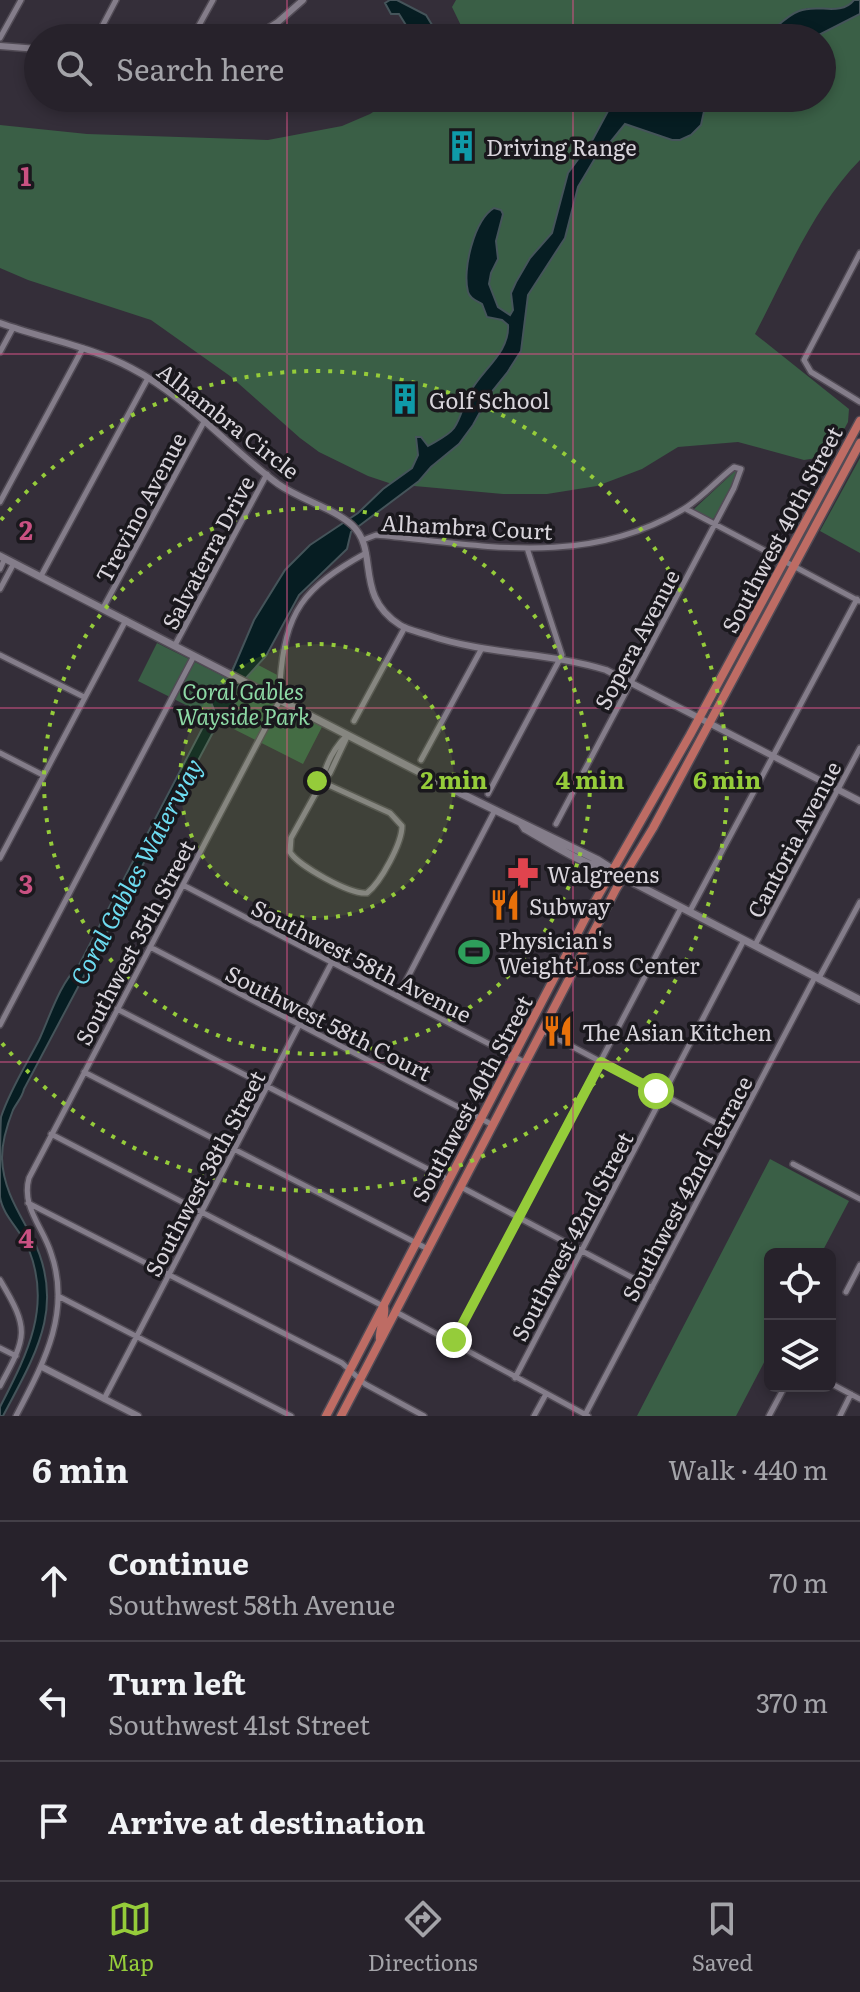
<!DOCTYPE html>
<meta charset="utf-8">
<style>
:root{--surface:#27222b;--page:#2f2a33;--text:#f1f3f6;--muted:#a4a4a9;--line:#433f47;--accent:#95cc3a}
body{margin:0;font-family:Literata,serif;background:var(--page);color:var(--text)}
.controls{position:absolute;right:24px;bottom:24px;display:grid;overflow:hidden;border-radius:12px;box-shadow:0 4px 12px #0003}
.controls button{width:72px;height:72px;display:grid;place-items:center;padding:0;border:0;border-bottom:2px solid var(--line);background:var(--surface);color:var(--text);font:40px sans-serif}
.stop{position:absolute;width:24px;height:24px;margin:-18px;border:6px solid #95cc3a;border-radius:50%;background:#fff}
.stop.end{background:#95cc3a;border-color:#fff;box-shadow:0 2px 8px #0008}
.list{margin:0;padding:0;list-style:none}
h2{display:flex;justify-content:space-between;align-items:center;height:104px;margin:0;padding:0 32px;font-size:34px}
h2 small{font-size:26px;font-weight:400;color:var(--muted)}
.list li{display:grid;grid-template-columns:52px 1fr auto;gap:24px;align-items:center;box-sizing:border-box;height:120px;padding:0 32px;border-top:2px solid var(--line)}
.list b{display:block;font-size:30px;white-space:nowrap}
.list p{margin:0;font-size:26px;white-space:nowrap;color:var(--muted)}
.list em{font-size:26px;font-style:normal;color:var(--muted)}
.icon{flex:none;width:44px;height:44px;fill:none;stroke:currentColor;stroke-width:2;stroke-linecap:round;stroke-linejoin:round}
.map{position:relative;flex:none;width:860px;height:1416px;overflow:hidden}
.search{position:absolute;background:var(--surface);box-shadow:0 4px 12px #0003;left:24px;right:24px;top:24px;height:88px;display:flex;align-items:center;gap:20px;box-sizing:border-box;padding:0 28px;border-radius:44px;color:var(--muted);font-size:30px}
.sheet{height:464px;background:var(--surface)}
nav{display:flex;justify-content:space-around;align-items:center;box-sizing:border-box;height:112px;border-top:2px solid var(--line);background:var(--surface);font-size:22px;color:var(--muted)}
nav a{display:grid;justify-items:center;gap:4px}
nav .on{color:var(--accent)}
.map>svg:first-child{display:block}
</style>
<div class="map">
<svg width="860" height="1416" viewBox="0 0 860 1416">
<rect width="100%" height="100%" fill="#342e39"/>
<!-- green -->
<path fill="#3a5f46" d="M456 0H860V160C813 208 786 275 755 334L849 409 848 422 830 456 804 460 738 442 678 447 642 469 597 486 547 494H503L392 484 368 476 319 452 300 438 230 376 151 320 28 280 0 268V125L87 134 268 140 342 126 370 114 395 98 422 101 442 98H822V38H467L452 7Z
M860 458V553L820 531Z
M736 470 737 475 714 518 711 520 693 510Z
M157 643 227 678 239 655 283 678 272 700 323 725 303 764 138 681Z
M770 1159 849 1201 821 1254H770V1351L736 1416H637Z"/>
<!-- water -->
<path fill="#061d22" stroke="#45545a" stroke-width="2" d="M390 0H397L426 15 440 38H414L399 14H391L385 3Z
M854 0H860V14L813 38H762C775 30 785 16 799 11 817 3 840 17 854 0Z
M615 98H707L701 125 691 135 680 140H672L625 124 608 145 600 150 578 187 565 238 528 295 521 351 507 373 490 394 473 425 459 444 431 467 419 481 351 532 347 549 299 595 266 656 233 692 231 697 235 701V705L226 715 223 714 219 721 24 1089C22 1098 17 1102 13 1110 7 1125 2 1141 2 1158 3 1189 18 1211 32 1237 67 1306 35 1355 3 1416H0V1407C26 1356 52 1308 29 1250 22 1231 3 1217 0 1197 0 1183 0 1129 1 1117 10 1090 26 1065 39 1040 50 1016 60 983 79 965L203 727 214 710 211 702 216 690 226 694 228 690 221 686 228 681 254 620 285 570 310 545 358 513 383 489 412 468 418 455 416 437H421L428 446C436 441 448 436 454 428 461 418 463 405 469 394 480 371 510 353 508 325L502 320 487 317 482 304C477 301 470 299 468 292 462 270 474 220 494 208L501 210 503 214 496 241 498 259 491 273 489 284 498 307 510 315 513 310 511 293 516 282 530 258 552 233 568 173 593 139Z"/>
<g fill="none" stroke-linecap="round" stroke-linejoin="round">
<defs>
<path id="minor" d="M0 38 21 0
M96 38 116 0
M192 38 213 0
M860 253 804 360 811 372 860 402
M0 352 13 328
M0 502 83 348
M686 509 775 556
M363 540 376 535C482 545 584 568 682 510 701 499 716 481 734 467L741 469 734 488 556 824
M784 561 859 601
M0 569 5 558
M41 576 148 378
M0 589 14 563
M103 608 205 420
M175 645 267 474
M0 655 84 697
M280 683C285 611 303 588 366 553
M354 721 405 627
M0 753 43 775
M421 760 482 648
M322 781C326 763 334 748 347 735
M322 782 390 813 402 826C402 843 381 882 367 893 351 895 298 866 290 852L291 838Z
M322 782 330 773 348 735
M488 794 562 655 527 548
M0 858 126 620
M183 885 526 1063
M690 911 857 599
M755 945 860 748
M150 947 493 1125
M819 978 860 902
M398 996 495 810
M117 1009 449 1180
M0 1025 194 656
M543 1031 733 1132
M84 1072 428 1249
M51 1134 383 1306
M793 1164 860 1199
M461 1187 652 1288
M28 1203 342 1363 365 1384 424 1416
M0 1280C30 1330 27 1336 0 1386
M846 1292 860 1265
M58 1296 291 1416
M396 1312 588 1416
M452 1344 681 908
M0 1348 16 1356
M515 1378 744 940
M830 1383 860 1399
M104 1399 332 962
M585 1415 815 977
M16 1416C43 1364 72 1313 51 1253 43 1227 21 1207 29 1178L280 700
M534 1416 546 1394
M769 1416 785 1386
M840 1416 851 1394"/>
<path id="tertiary" d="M253 38 278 22 303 0
M0 46 38 49
M0 323C44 339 90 346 131 368 187 397 228 447 278 484 301 500 333 508 352 525 380 551 353 595 400 625 408 630 419 632 428 635 486 655 548 652 606 670L860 801
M42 1367 138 1416"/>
<path id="secondary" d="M0 556 460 793 598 860 634 883 860 1000
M521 823 525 829C550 843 586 867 613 871"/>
<path id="primary" d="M380 1339C379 1327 386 1319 384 1307
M326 1416 586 917 690 735 860 421
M341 1416 616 889 653 828 860 443"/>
</defs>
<!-- minor casing -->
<use href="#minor" stroke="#514b55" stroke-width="8"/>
<!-- tertiary casing -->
<use href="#tertiary" stroke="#514b55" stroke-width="9"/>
<!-- secondary casing -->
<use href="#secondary" stroke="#514b55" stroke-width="10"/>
<!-- primary casing -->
<use href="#primary" stroke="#514b55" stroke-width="11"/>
<!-- minor -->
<use href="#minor" stroke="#847d8a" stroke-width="5"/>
<!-- tertiary -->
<use href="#tertiary" stroke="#847d8a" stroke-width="6"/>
<!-- secondary -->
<use href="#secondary" stroke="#847d8a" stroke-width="7"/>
<!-- primary -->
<use href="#primary" stroke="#be6c64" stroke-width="8"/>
</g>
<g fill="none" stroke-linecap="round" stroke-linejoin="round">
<!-- route -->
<path stroke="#95cc3a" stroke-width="10" d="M454 1340 601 1062 656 1091"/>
</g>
<!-- grid -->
<path fill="none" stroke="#c95182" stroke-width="2" stroke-opacity="0.55" d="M287 0V38M573 0V38M287 98V1416M573 98V1416M0 354H860M0 708H860M0 1062H860"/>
<!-- distance rings -->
<circle cx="317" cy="781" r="137" fill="#95cc3a" fill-opacity=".12"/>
<g fill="none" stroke="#95cc3a" stroke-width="4" stroke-dasharray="4 8">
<circle cx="317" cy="781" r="137"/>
<circle cx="317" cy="781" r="273"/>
<path d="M1 520A410 410 0 1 1 1 1042"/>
</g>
<!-- icons -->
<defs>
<symbol id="building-bare" viewBox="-9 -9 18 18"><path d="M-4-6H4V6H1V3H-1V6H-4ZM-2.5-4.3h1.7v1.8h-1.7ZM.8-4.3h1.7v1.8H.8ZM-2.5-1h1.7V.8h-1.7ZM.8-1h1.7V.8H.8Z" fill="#0f9aa8" stroke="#1a181d" stroke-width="2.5" paint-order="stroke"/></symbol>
<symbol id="pharmacy-bare" viewBox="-9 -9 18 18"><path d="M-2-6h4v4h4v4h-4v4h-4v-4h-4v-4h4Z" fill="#e0444e" stroke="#1a181d" stroke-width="2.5" paint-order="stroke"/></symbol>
<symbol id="restaurant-bare" viewBox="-9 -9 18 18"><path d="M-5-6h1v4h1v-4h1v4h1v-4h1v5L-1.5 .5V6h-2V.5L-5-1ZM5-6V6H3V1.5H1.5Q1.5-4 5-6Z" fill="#e8710a" stroke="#1a181d" stroke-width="2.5" paint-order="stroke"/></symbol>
<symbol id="stadium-bare" viewBox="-9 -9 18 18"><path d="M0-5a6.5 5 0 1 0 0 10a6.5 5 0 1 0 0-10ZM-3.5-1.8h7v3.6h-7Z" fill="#2e9e5b" stroke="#1a181d" stroke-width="2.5" paint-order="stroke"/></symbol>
</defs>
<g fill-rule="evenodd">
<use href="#building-bare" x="440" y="124" width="44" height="44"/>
<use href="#building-bare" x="383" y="377" width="44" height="44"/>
<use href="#pharmacy-bare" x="501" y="851" width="44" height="44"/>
<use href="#restaurant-bare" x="483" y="883" width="44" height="44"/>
<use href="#stadium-bare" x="452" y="930" width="44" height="44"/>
<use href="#restaurant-bare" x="536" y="1009" width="44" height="44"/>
</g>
<g text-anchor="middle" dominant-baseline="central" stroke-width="7" stroke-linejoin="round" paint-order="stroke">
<!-- poi labels -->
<g font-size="22" fill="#d9d5dc" stroke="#1a181d" text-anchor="start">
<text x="486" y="146">Driving Range</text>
<text x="429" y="399">Golf School</text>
<text x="547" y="873">Walgreens</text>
<text x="529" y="905">Subway</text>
<text x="498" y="939">Physician's<tspan x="498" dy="25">Weight Loss Center</tspan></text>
<text x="582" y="1031">The Asian Kitchen</text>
</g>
<!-- street labels -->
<g font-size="22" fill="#d9d5dc" stroke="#1a181d">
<text transform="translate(229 420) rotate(38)">Alhambra Circle</text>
<text transform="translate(140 507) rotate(-62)">Trevino Avenue</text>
<text transform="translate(467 526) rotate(3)">Alhambra Court</text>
<text transform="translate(781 529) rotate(-62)">Southwest 40th Street</text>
<text transform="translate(207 552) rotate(-62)">Salvaterra Drive</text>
<text transform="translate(636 639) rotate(-62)">Sopera Avenue</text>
<text transform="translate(793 839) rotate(-62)">Cantoria Avenue</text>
<text transform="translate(134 942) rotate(-62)">Southwest 35th Street</text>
<text transform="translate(362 960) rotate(27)">Southwest 58th Avenue</text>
<text transform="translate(329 1022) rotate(27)">Southwest 58th Court</text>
<text transform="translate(471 1098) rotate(-62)">Southwest 40th Street</text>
<text transform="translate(204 1173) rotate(-62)">Southwest 38th Street</text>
<text transform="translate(686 1188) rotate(-62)">Southwest 42nd Terrace</text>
<text transform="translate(571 1236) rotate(-62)">Southwest 42nd Street</text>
</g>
<!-- park labels -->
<g font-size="22" font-style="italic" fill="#8dd9a5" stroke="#1a181d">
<text x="243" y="690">Coral Gables<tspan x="243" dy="25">Wayside Park</tspan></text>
</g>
<!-- water labels -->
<g font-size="24" font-style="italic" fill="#6ddcf1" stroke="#1a181d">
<text transform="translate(135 871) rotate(-62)">Coral Gables Waterway</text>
</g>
</g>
<g font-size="26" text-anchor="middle" font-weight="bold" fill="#c95182" stroke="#1a181d" stroke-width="7" stroke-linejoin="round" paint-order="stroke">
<text x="26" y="186">1</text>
<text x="26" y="540">2</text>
<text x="26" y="894">3</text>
<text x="26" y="1248">4</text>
</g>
<circle cx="317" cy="781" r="12" fill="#95cc3a" stroke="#1a181d" stroke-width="4"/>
<g font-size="24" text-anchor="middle" font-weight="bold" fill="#95cc3a" stroke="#1a181d" stroke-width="7" stroke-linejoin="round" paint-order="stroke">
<text x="454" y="789">2 min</text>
<text x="590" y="789">4 min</text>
<text x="727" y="789">6 min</text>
</g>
</svg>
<div class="controls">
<button><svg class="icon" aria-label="locate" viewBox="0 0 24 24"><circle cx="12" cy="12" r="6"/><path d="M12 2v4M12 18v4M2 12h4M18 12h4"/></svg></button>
<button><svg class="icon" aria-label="layers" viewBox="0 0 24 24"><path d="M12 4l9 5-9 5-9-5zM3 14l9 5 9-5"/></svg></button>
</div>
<div class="stop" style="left:656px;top:1091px"></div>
<div class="stop end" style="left:454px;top:1340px"></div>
<div class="search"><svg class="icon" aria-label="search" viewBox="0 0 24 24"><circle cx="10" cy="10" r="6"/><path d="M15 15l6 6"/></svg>Search here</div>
</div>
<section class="sheet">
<h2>6 min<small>Walk · 440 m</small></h2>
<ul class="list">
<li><svg class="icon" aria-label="ahead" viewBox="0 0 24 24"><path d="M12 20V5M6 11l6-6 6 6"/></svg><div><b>Continue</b><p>Southwest 58th Avenue</p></div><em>70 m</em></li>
<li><svg class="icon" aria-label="left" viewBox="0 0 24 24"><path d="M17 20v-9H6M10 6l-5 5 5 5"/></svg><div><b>Turn left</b><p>Southwest 41st Street</p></div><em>370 m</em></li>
<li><svg class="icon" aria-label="arrive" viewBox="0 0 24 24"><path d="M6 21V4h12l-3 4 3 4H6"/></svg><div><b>Arrive at destination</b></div></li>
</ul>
</section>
<nav>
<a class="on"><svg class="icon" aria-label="map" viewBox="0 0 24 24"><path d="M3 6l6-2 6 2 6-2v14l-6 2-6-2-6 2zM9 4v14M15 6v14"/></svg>Map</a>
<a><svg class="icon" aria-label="directions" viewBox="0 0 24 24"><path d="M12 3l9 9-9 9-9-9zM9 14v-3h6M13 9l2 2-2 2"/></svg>Directions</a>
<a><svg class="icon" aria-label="saved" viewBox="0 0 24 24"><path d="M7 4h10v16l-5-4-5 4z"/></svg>Saved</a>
</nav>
